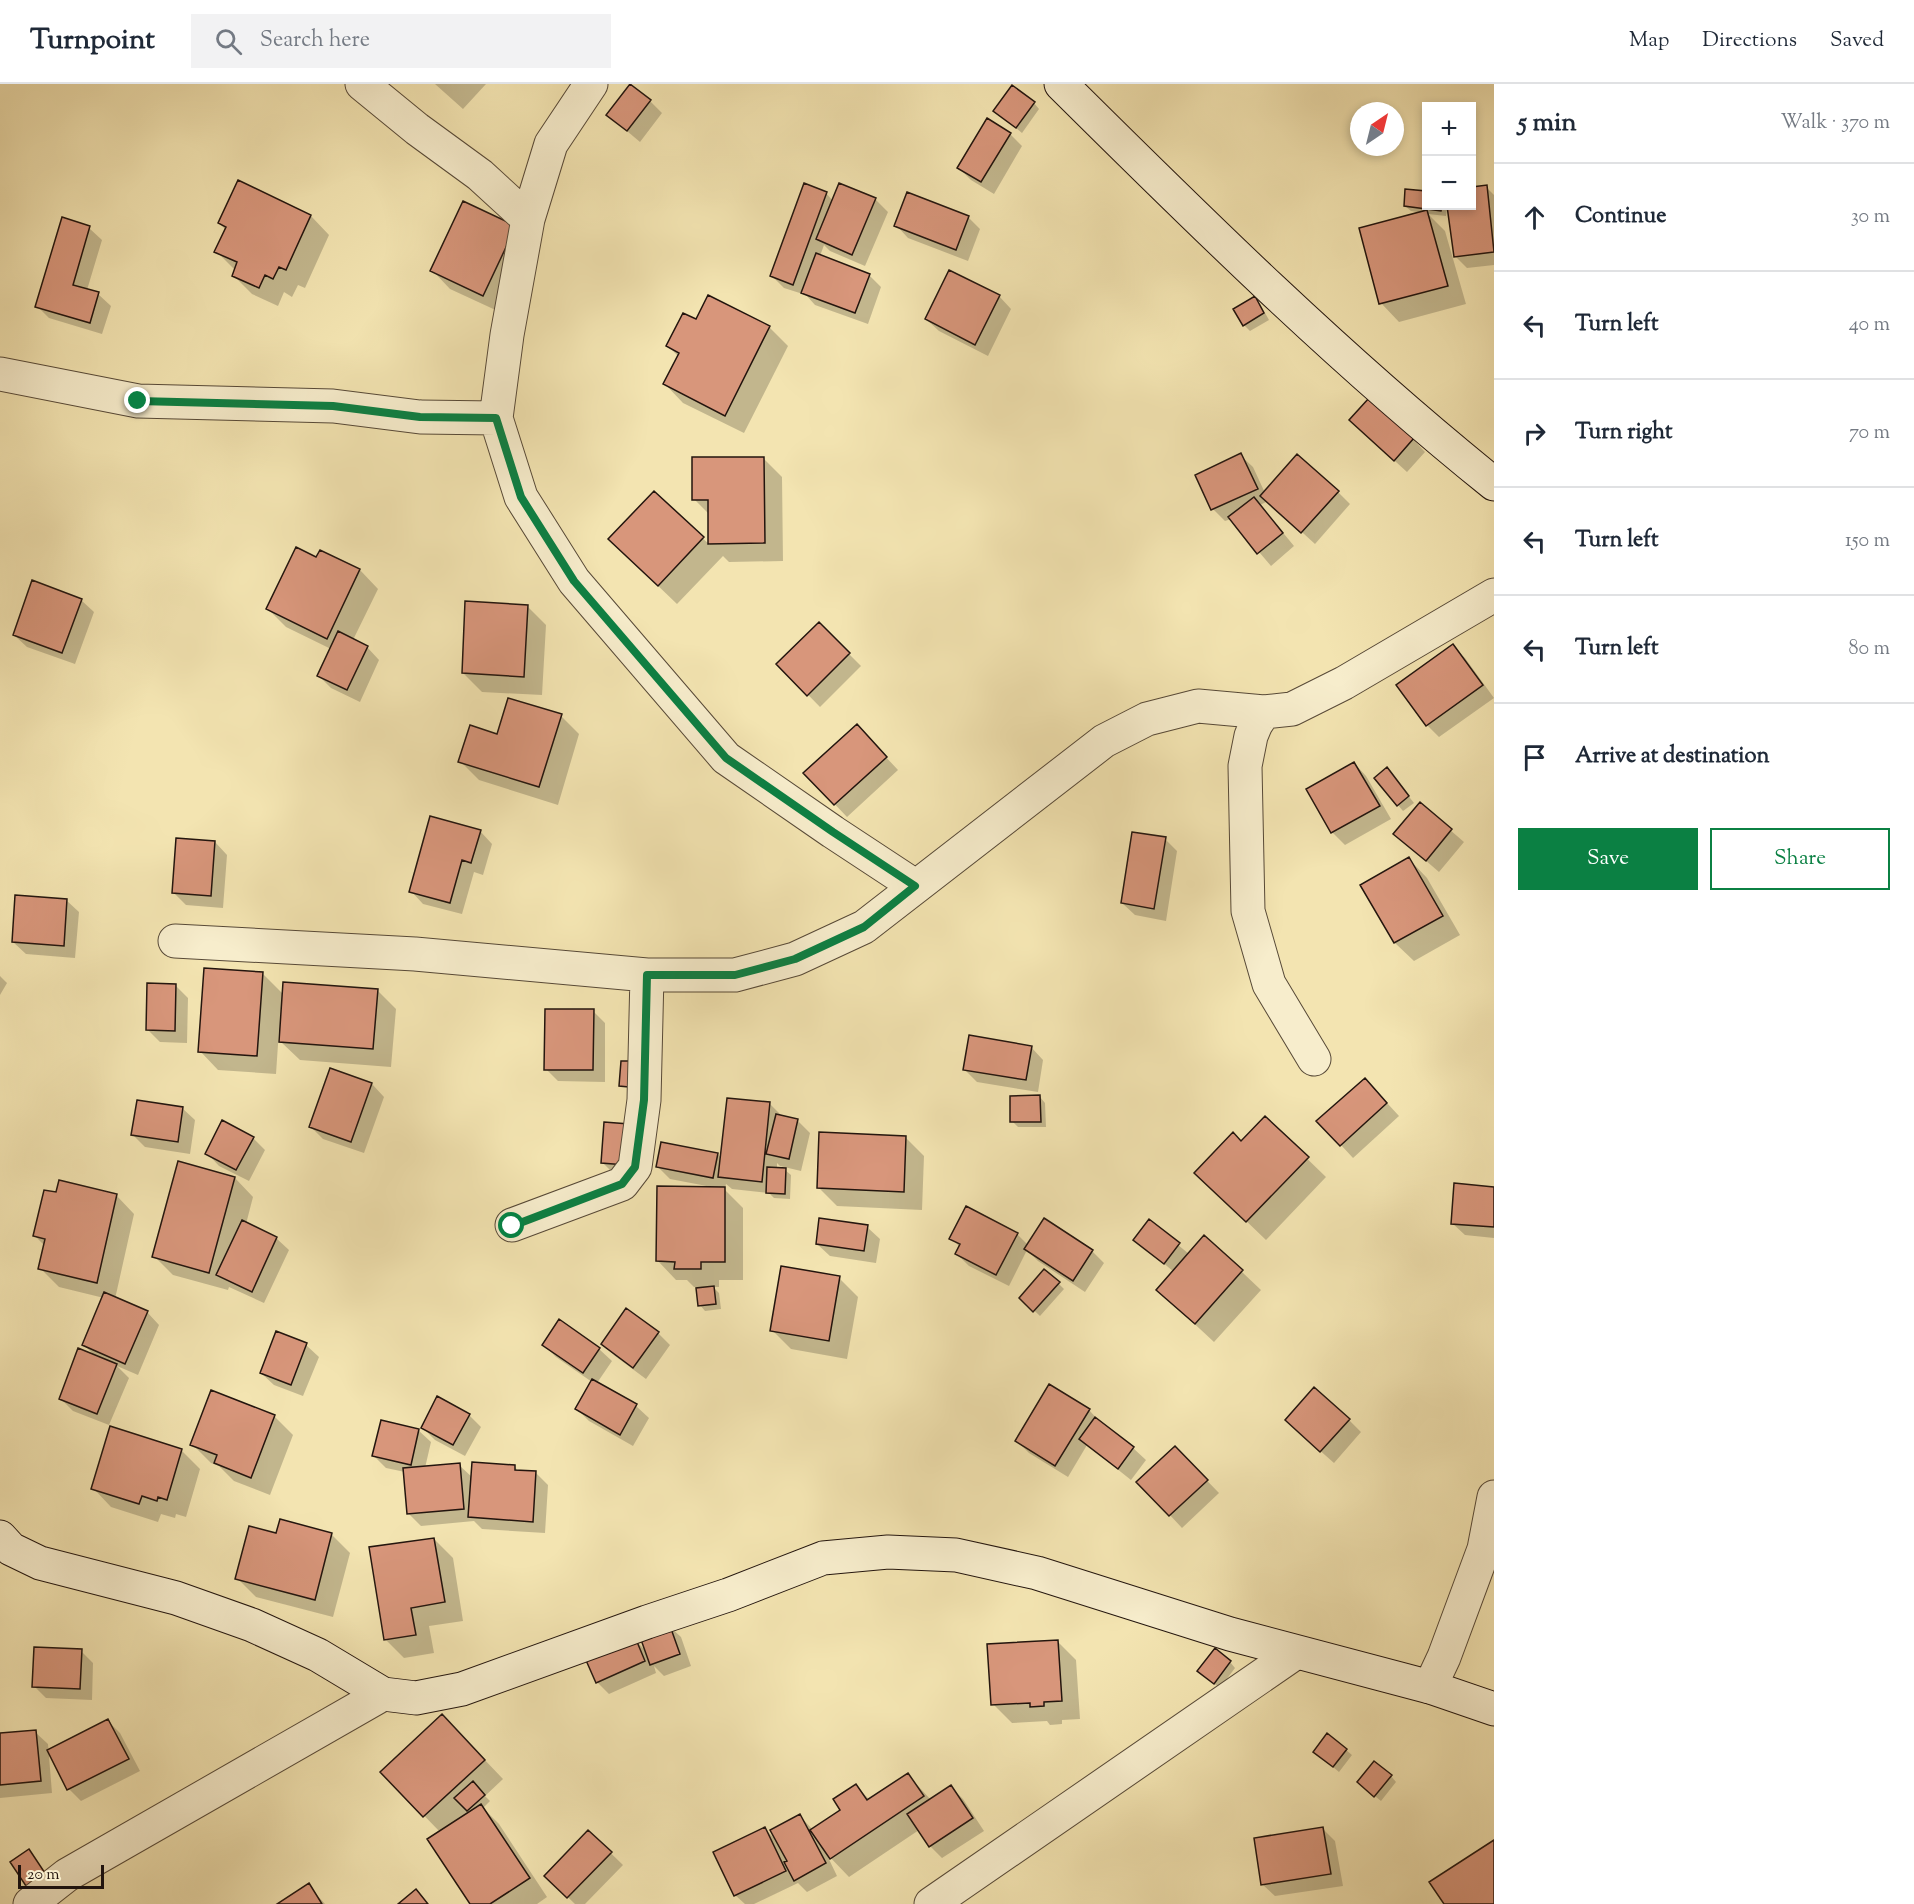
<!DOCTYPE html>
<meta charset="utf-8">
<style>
:root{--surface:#fff;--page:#f2f2f3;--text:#1f2937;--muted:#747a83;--line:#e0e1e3;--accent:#0b8043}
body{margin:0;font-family:"Sorts Mill Goudy",serif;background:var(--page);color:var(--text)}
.controls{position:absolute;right:18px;top:18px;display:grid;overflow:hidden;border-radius:0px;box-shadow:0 3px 9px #0003}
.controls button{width:54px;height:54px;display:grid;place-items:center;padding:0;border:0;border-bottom:2px solid var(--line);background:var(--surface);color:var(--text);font:30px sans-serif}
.compass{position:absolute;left:1350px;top:18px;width:54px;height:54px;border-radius:50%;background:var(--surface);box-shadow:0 3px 9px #0003;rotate:35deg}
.scale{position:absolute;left:18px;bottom:15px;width:86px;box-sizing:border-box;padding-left:6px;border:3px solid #23150e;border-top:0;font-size:16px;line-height:21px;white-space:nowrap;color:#23150e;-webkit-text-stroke:4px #f7edcc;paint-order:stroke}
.stop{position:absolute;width:18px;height:18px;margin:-14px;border:4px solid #0b8043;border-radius:50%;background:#fff}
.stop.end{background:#0b8043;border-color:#fff;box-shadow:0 2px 6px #0008}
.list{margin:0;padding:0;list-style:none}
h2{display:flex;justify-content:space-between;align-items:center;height:78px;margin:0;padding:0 24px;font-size:26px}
h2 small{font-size:20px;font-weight:400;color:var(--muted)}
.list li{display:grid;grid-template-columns:39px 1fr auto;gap:18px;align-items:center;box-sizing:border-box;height:108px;padding:0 24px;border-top:2px solid var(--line)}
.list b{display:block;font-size:22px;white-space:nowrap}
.list em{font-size:20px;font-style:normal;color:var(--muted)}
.actions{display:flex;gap:12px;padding:18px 24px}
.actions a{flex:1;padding:14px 0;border:2px solid var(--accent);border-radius:0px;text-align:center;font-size:21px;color:var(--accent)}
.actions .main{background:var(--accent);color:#fff}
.icon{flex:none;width:33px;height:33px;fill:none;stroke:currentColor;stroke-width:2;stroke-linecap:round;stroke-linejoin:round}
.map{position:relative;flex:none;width:1494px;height:1820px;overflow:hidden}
header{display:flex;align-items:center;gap:36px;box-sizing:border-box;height:84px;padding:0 30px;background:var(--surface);border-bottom:2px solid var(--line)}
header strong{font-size:28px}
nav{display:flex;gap:33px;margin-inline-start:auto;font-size:21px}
.search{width:420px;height:54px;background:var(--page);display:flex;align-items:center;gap:15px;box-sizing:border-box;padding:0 21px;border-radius:0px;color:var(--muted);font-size:22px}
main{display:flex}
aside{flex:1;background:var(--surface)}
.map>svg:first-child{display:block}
</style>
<header>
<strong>Turnpoint</strong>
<div class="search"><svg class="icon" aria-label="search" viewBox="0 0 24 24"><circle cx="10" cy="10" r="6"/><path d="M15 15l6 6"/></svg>Search here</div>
<nav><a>Map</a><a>Directions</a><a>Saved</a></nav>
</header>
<main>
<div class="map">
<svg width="1494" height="1820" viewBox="0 0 1494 1820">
<rect width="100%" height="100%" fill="#f3e4b1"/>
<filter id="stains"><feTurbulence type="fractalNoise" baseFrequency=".00333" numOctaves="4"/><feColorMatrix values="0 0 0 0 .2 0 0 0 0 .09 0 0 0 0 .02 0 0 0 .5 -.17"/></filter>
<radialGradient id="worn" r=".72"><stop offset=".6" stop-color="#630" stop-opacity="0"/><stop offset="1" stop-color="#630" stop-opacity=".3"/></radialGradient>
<!-- shadow -->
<path fill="#0003" d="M435 0H486L463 25Z
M650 17 662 29 640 58 608 31Z
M1034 19 1039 25 1022 49 995 27Z
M1010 50 1022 62 994 110 971 96 959 84Z
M238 98 311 132 329 151 305 204 298 201 292 213 284 208 278 222 252 210 233 191 236 187 216 167 226 146 219 139Z
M840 101 876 116 888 128 865 182 830 167 824 161 820 172 869 191 881 203 868 240 815 221 806 211 784 204 772 192 826 109 833 117Z
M1486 103 1494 111V181L1467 184 1455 172 1447 123 1446 132 1428 130 1445 147 1466 220 1399 238 1381 219 1423 129 1411 127 1405 122 1407 107 1426 109V122H1472V105Z
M968 133 980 145 968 177 908 154 896 141Z
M89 144 102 156 87 206 98 210 111 222 102 250 49 234 37 222Z
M516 144 502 229 450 205 432 186Z
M999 212 1011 225 988 272 939 247 926 235Z
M1255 214 1260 220 1269 236 1250 247 1244 241Z
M696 237 769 243 788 262 744 349 683 319 665 300 679 273 668 262Z
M1363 348 1413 355 1425 368 1407 388Z
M1240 371 1253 383 1265 409 1338 408 1350 420 1315 460 1268 417 1260 421 1294 462 1271 482 1231 435 1225 437 1213 425Z
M763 374 782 393 783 477 729 478 723 472 677 520 629 474 654 409 710 461V431L694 415Z
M321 467 360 486 378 505 353 556 367 563 379 576 360 618 331 604 319 592 331 565 286 543 268 525 317 475Z
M81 516 94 528 75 580 27 563 14 551Z
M527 522 546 541 542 611 482 608 463 589Z
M819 540 861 582 820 623 778 580Z
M1453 562 1465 574 1494 614 1439 653 1427 641Z
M561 632 579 650 558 721 479 696 460 677 498 651Z
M869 655 898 686 847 733 805 689Z
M1354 679 1366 692 1391 735 1345 761 1332 748 1308 705Z
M1392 691 1414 719 1403 727 1398 721Z
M1420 720 1464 758 1439 788 1395 750Z
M480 747 492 760 483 791 474 788 462 830 423 820 411 807Z
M1165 755 1177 767 1166 837 1135 831 1122 819Z
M215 758 227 771 223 824 186 821 174 809Z
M1409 775 1427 794 1460 851 1414 877 1395 859 1362 802Z
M66 816 79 828 75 874 26 870 13 858Z
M263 890 284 911 377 906 396 925 391 983 300 976 281 958 282 946H279L276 990 218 986 200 967Z
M0 892 7 899 0 911Z
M175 901 188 914 187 959 160 958 148 946Z
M593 927 605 939V998L558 997 546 985Z
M1031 963 1043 976 1038 1008 977 998 964 985Z
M372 1000 384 1013 364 1069 323 1055 311 1043Z
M1377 1008 1399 1032 1353 1074 1341 1061Z
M1040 1013 1045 1019 1046 1043H1018L1012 1037Z
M770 1020 783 1033 797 1036 810 1049 801 1087 780 1082 777 1079V1085L785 1086 791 1091 790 1115 774 1114 769 1109 732 1105 726 1100 725 1106 743 1124V1196H719V1203H713L719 1209 721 1225 705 1227 700 1221 697 1203H694L687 1196H676L658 1177 712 1103 670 1095 658 1083 717 1070 722 1074Z
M182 1024 195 1036 190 1070 145 1063 133 1051Z
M1265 1034 1326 1093 1266 1156 1215 1107 1241 1059Z
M628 1041 615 1091 603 1079Z
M905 1053 924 1072 922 1126 837 1122 818 1103Z
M253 1054 265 1066 249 1097 219 1082 207 1069Z
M235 1094 253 1113 246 1140 276 1154 289 1166 264 1219 229 1203 228 1206 173 1191 154 1172Z
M1494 1104V1154L1465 1151 1452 1139Z
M116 1111 134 1130 115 1215 147 1228 159 1241 138 1291 117 1282 129 1294 109 1341 73 1327 60 1314 96 1273 84 1261 104 1214 59 1203 40 1184 45 1162 35 1152Z
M1149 1137 1189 1170 1205 1153 1261 1206 1214 1258 1158 1206 1174 1188 1135 1155Z
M867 1143 880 1155 876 1179 830 1172 817 1160Z
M1017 1150 1028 1161 1092 1167 1104 1179 1085 1208 1038 1177 1027 1166 1009 1202 969 1182 957 1170 960 1163 951 1154Z
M839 1194 858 1213 847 1275 791 1265 772 1246Z
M1059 1200 1064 1205 1040 1232 1021 1214Z
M559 1237 599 1265 612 1277 597 1299 636 1322 649 1334 633 1362 589 1337 577 1325 592 1298 556 1273 544 1261Z
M658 1249 670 1261 646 1295 615 1272 603 1260Z
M306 1261 319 1273 303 1312 274 1301 261 1289Z
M1089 1326 1101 1339 1133 1364 1146 1376 1131 1396 1087 1361 1068 1393 1029 1369 1017 1357Z
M469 1331 481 1343 465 1372 435 1356 423 1344Z
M274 1332 293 1351 270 1411 234 1397 219 1382 211 1379 192 1360Z
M1349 1336 1361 1348 1334 1379 1299 1348Z
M111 1344 182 1367 200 1385 186 1433 176 1430 175 1434 161 1430 158 1438 111 1423 93 1404Z
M418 1346 431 1358 425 1384 459 1381 473 1394 515 1383 519 1388 536 1389 548 1401 545 1449 482 1445 474 1437 421 1442 408 1429 405 1388 386 1384 374 1372Z
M1187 1376 1219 1409 1182 1444 1139 1398Z
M331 1450 350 1469 333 1533 256 1513 237 1494 277 1451Z
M434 1455 453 1474 463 1537 429 1542 434 1569 404 1574 385 1555Z
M668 1541 681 1553 691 1582 664 1592 654 1582 656 1589 609 1610 597 1598 634 1555 646 1567Z
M1057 1557 1076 1576 1080 1635 1062 1636V1640L1050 1641 1047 1637 1012 1639 993 1620Z
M81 1567 93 1579 92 1616 46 1614 34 1602Z
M1230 1578 1235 1584 1220 1604 1205 1593Z
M108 1637 120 1649 140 1687 81 1717 69 1705Z
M35 1648 48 1660 52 1709 0 1714V1651Z
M461 1651 503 1695 485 1712 490 1717 483 1724 499 1740 547 1813 537 1820H471L440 1748 382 1688Z
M1346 1666 1352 1671 1339 1688 1315 1668Z
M908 1691 931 1716 951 1703 963 1715 984 1747 942 1774 930 1762 919 1746 849 1793 826 1769 837 1792 807 1808 798 1799 754 1820H745L735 1811 765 1745 777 1757 800 1732 813 1746 843 1727 856 1702 870 1716Z
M1391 1692 1396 1698 1381 1717 1365 1704Z
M1323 1745 1335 1757 1343 1802 1275 1812 1262 1800Z
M589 1748 623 1781 585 1820H575L546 1792Z
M308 1801 325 1820H280Z"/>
<!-- building -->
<path fill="#d8967b" stroke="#23150e" stroke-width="1.5" d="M630 0 651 16 627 47 606 31Z
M1012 1 1035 18 1016 44 993 27Z
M987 34 1011 49 981 98 957 84Z
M238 96 311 131 286 186 279 183 273 195 265 191 259 204 232 192 237 178 214 168 226 143 218 139Z
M804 99 827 108 793 201 770 192Z
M839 99 876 114 852 171 816 155Z
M1487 101 1494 168 1454 173 1447 122H1472V103Z
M1405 105 1426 107V122H1442L1441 127 1404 122Z
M907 108 969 132 956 166 894 142Z
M463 117 516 142 483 212 430 187Z
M1427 126 1448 202 1379 220 1359 144Z
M62 133 90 142 73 201 99 208 90 239 35 223Z
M816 169 870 190 855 229 801 209Z
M949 186 1000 211 975 261 925 235Z
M708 211 770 242 725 332 663 300 679 269 666 262 683 229 696 235Z
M1255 212 1264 229 1243 242 1233 225Z
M1369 314 1414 354 1394 377 1349 336Z
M1241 369 1258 405 1211 426 1195 391Z
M1297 370 1339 407 1301 449 1260 412Z
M692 373H764L765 459 708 460V416H692Z
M654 407 704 453 658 502 608 455Z
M1254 413 1283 449 1257 470 1228 433Z
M296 463 316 473 320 466 360 485 327 555 266 525Z
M32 496 82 515 62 569 13 551Z
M465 517 528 521 524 593 462 589Z
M819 538 850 569 807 612 776 580Z
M338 547 368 562 347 606 317 592Z
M1453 560 1483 601 1426 642 1396 601Z
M508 614 562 630 539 703 458 678 470 641 497 650Z
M857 640 887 673 834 721 803 689Z
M1354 678 1380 722 1331 749 1306 705Z
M1387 683 1409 712 1397 722 1374 694Z
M1420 718 1452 745 1426 777 1393 750Z
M430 732 481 746 471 779 462 776 450 819 409 808Z
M1132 748 1166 753 1154 825 1121 819Z
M176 754 215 757 211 812 172 809Z
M1409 773 1443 832 1394 859 1360 801Z
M15 811 67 815 64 862 12 858Z
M204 884 263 888 257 972 198 968Z
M283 898 378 905 373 965 279 958Z
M147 899 176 900 175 947 146 946Z
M545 925H594L593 986H544Z
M969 951 1032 962 1026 996 963 986Z
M621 977H641L639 1004 619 1002Z
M330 984 372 999 351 1058 309 1043Z
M1365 994 1387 1019 1340 1062 1316 1037Z
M1040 1011 1041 1038H1010V1012Z
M727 1014 770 1018 762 1098 718 1093Z
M137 1016 183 1023 178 1058 131 1051Z
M776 1030 798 1035 789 1075 766 1070Z
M1265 1032 1309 1073 1246 1138 1194 1089 1233 1048 1241 1057Z
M222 1036 254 1053 236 1086 205 1070Z
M604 1038 629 1040 626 1081 601 1079Z
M819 1048 906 1052 904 1108 817 1104Z
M661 1058 718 1069 713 1094 656 1083Z
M178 1077 235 1093 209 1189 152 1173Z
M767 1083 786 1084 785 1110 766 1109Z
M59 1096 117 1110 97 1199 38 1185 45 1155 33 1152 44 1106 56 1108Z
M1454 1099 1494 1103V1143L1451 1140Z
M657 1102 725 1103V1178H701V1185H674L675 1178 656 1177Z
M966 1122 1018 1149 996 1191 955 1170 960 1160 949 1155Z
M819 1134 868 1141 864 1167 816 1160Z
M1044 1134 1093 1166 1073 1197 1024 1165Z
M1149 1135 1180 1159 1164 1180 1133 1156Z
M242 1136 277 1153 252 1208 216 1191Z
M1204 1151 1243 1186 1195 1240 1156 1206Z
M781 1182 840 1192 829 1257 770 1247Z
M1044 1185 1060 1198 1033 1228 1019 1214Z
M714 1202 716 1220 698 1222 696 1204Z
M104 1208 148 1227 125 1280 82 1261Z
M626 1224 659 1248 633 1284 601 1260Z
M559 1235 600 1264 583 1289 542 1261Z
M276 1247 307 1259 291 1301 260 1289Z
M78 1264 117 1280 97 1330 59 1315Z
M592 1295 637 1320 620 1351 575 1325Z
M1049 1300 1090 1325 1055 1382 1015 1357Z
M1314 1303 1350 1335 1320 1368 1285 1336Z
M211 1306 275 1331 251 1394 214 1379 217 1371 190 1361Z
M437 1312 470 1330 453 1361 421 1344Z
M1095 1333 1134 1363 1118 1385 1079 1355Z
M381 1336 419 1345 411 1381 372 1372Z
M110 1342 182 1365 167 1416 158 1413 157 1417 142 1412 139 1420 91 1405Z
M1175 1362 1208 1396 1169 1432 1136 1398Z
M472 1378 515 1381V1386L536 1387 533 1438 468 1433Z
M460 1379 464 1425 407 1430 403 1384Z
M280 1435 332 1449 315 1516 235 1495 249 1442 276 1449Z
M434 1454 445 1518 411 1524 416 1551 384 1556 369 1463Z
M669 1539 680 1570 650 1581 639 1550Z
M635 1553 645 1577 596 1599 585 1574Z
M1058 1556 1062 1617 1044 1618V1622L1030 1623V1619L991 1621 987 1560Z
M34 1563 82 1565 80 1605 32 1603Z
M1215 1564 1231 1577 1214 1600 1197 1587Z
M442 1630 485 1676 423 1733 380 1688Z
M108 1635 129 1675 67 1706 47 1666Z
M36 1646 41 1697 0 1701V1649Z
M1327 1649 1347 1665 1333 1683 1313 1668Z
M1374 1677 1392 1691 1374 1713 1357 1698Z
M908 1689 924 1712 830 1775 810 1746 840 1726 833 1715 856 1700 867 1716Z
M473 1697 485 1711 467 1727 454 1714Z
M951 1701 973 1734 929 1763 907 1730Z
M481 1720 530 1794 490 1820H470L427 1755Z
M800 1730 826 1779 794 1797 784 1778 787 1777 770 1746Z
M765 1743 786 1787 734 1812 713 1768Z
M1323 1743 1331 1790 1261 1801 1254 1754Z
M588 1746 612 1768 567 1814 544 1792Z
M1494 1756V1820H1444L1429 1798Z
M29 1765 45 1789 26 1802 10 1778Z
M309 1799 322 1820H277Z
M416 1805 428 1820H398Z"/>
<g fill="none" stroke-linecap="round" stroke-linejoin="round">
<defs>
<path id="street" d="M362 0 417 45 480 91 528 135
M591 0 551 60 528 135 507 251 496 334 521 413 574 497 726 674 833 748 915 802
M0 290 138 317 333 322 420 333 496 334
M1264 628 1256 640 1251 652 1245 682 1248 827 1269 900 1314 975
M175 857 415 870 647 891H735L795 875 864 843 1104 657 1147 635 1198 622 1264 628 1292 625 1344 599 1494 511
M512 1141 622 1100 635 1083 644 1016 647 891
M1430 1603 1444 1573 1484 1465 1494 1413
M30 1820 67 1791 383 1610
M931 1820 1295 1569"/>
<path id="secondary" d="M1061 0C1200 138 1341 277 1494 400
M0 1453 11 1465 40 1479 176 1514 252 1541 318 1571 383 1610 416 1614 462 1605 647 1538 728 1511 823 1474 888 1468 956 1471 1037 1489 1230 1550 1430 1603 1494 1625"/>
</defs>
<!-- street casing -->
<use href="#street" stroke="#574937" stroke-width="35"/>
<!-- secondary casing -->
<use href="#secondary" stroke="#23150e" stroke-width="35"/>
<!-- street -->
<use href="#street" stroke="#f7edcc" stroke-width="33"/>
<!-- secondary -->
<use href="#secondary" stroke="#f7edcc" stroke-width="33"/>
</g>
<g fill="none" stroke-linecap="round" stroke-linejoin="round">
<!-- route -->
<path stroke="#0b8043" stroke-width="8" d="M138 317 333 322 420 333 496 334 521 413 574 497 726 674 833 748 915 802 864 843 795 875 735 891H647L644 1016 635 1083 622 1100 512 1142"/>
</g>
<rect width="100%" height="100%" filter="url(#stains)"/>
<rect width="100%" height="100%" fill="url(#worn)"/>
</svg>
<div class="controls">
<button>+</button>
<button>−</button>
</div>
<svg class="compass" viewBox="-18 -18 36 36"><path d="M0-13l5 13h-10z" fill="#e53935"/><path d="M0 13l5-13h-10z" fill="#747a83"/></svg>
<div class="scale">20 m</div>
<div class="stop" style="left:512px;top:1142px"></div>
<div class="stop end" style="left:138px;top:317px"></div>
</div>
<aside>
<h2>5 min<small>Walk · 370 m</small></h2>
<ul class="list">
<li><svg class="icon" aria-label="ahead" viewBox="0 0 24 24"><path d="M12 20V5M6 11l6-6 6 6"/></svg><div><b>Continue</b></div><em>30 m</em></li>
<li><svg class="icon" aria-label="left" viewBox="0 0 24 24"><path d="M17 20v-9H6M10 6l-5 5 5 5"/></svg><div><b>Turn left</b></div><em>40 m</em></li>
<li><svg class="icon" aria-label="right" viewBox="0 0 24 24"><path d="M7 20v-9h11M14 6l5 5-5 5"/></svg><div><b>Turn right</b></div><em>70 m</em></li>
<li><svg class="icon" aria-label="left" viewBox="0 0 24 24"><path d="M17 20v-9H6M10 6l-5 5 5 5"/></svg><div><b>Turn left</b></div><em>150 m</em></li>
<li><svg class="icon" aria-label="left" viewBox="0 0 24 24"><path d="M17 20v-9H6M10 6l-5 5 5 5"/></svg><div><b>Turn left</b></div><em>80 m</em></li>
<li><svg class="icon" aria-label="arrive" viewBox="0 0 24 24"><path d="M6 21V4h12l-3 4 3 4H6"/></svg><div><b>Arrive at destination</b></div></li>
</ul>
<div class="actions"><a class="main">Save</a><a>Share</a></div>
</aside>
</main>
